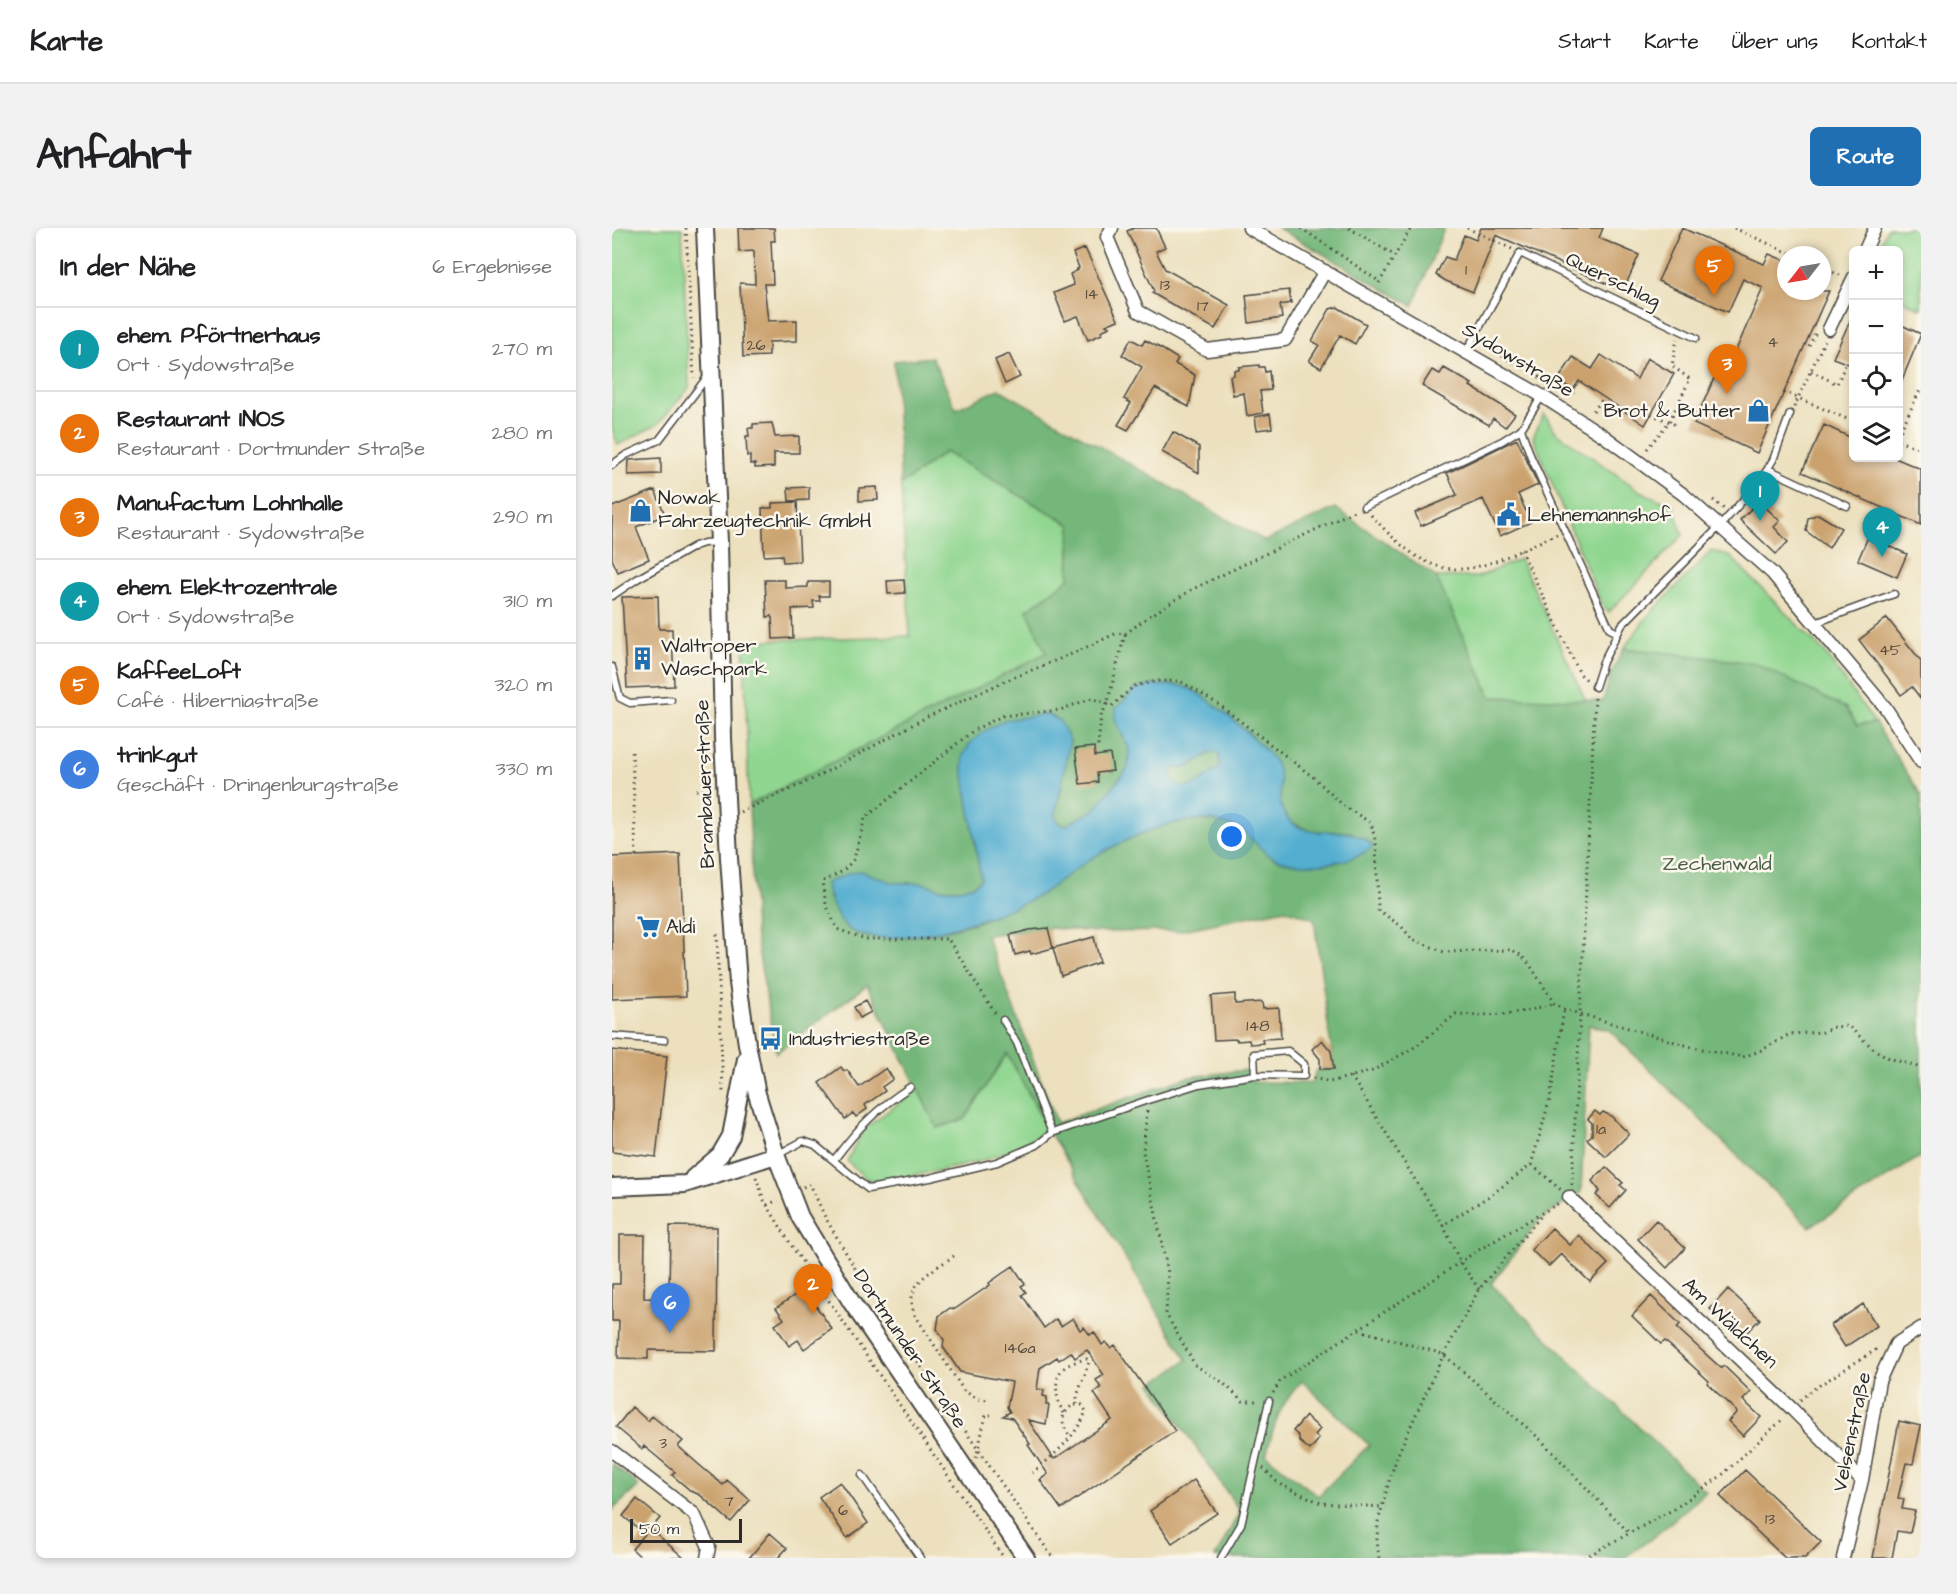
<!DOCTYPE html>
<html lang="de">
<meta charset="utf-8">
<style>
:root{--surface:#fff;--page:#f2f2f2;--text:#202124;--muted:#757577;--line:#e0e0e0;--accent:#1f6fb2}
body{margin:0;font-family:"Architects Daughter",sans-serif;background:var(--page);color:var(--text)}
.controls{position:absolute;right:18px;top:18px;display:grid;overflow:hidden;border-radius:9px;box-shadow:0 3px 9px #0003}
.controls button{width:54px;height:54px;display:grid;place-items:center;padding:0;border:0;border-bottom:2px solid var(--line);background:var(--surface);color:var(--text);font:30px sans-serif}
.compass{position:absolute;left:1165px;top:18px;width:54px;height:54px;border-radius:50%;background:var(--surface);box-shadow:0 3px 9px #0003;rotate:239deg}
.scale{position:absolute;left:18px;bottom:15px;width:112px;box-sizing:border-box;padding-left:6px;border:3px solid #2b2b2b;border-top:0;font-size:16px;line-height:21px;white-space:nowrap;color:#2b2b2b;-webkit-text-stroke:4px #fbf7ec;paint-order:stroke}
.you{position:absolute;left:620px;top:609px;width:21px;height:21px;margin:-15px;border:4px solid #fff;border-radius:50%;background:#1a73e8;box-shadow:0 0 0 9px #1a73e833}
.badge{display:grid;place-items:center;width:39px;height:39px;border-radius:50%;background:var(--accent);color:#fff;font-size:20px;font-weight:700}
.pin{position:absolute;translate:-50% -50px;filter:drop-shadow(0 2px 3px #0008)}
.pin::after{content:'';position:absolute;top:32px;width:21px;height:18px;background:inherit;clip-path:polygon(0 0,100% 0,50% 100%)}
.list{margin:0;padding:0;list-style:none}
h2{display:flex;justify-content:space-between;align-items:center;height:78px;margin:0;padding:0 24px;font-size:26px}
h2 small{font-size:20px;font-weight:400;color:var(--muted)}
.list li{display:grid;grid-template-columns:39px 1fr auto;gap:18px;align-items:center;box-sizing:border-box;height:84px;padding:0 24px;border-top:2px solid var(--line)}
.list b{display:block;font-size:22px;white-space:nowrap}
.list p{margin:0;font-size:20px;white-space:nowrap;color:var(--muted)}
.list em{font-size:20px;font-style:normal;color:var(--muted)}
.icon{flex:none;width:33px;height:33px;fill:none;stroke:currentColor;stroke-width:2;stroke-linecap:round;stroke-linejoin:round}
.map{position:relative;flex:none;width:1309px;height:1330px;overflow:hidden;border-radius:9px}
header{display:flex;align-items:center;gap:36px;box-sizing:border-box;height:84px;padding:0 30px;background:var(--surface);border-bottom:2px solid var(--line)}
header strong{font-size:28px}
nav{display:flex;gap:33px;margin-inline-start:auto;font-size:21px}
.intro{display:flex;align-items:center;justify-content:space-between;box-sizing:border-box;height:144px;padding:0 36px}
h1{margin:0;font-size:42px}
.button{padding:15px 27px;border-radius:9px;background:var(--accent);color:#fff;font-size:21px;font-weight:700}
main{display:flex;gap:36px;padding:0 36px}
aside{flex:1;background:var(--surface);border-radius:9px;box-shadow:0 3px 9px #0003}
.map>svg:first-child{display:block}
</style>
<header>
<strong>Karte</strong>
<nav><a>Start</a><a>Karte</a><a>Über uns</a><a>Kontakt</a></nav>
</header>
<div class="intro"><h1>Anfahrt</h1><a class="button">Route</a></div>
<main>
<aside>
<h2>In der Nähe<small>6 Ergebnisse</small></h2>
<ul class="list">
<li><span class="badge" style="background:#0f9aa8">1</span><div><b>ehem. Pförtnerhaus</b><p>Ort · Sydowstraße</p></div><em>270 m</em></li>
<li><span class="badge" style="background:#e8710a">2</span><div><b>Restaurant INOS</b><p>Restaurant · Dortmunder Straße</p></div><em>280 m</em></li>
<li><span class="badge" style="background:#e8710a">3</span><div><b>Manufactum Lohnhalle</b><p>Restaurant · Sydowstraße</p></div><em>290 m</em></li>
<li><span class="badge" style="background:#0f9aa8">4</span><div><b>ehem. Elektrozentrale</b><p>Ort · Sydowstraße</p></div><em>310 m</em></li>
<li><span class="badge" style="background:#e8710a">5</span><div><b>KaffeeLoft</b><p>Café · Hiberniastraße</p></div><em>320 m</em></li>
<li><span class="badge" style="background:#3f7fe0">6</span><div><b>trinkgut</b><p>Geschäft · Dringenburgstraße</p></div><em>330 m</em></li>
</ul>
</aside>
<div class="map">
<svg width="1309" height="1330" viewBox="0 0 1309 1330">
<rect width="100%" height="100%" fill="#fbf7ec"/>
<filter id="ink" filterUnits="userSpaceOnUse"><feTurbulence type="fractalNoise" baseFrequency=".0167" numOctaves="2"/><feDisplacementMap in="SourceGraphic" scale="12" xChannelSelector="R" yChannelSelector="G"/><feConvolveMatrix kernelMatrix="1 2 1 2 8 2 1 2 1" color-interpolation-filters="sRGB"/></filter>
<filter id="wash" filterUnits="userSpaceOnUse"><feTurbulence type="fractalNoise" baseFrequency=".008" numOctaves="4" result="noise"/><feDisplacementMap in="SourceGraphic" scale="24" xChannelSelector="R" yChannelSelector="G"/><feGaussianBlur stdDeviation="1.35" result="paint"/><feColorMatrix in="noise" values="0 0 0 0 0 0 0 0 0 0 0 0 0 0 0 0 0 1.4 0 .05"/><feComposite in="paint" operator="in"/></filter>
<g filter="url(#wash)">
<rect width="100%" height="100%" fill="#ece0be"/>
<!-- green -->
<path fill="#90d690" stroke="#5e805e" stroke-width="1.5" d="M0 0H70L77 160 46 196 6 217 0 200Z
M1276 0H1309V81L1287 70 1286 22H1265Z
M932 186 944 204 1028 263 1061 278 1071 307 997 384 990 377 921 209Z
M333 224 459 297 457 351 415 382 435 425 137 577 132 413 298 408 289 257Z
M1099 323 1119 329 1213 425 1263 495 1245 497 1143 435 1012 420 1035 389Z
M908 331 974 473 879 469 824 349H866Z
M395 825 436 902C386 937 321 943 263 954L255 951 235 933 248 908 256 898 306 861 325 900 353 891Z"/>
<!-- forest -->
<path fill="#74b77a" stroke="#507152" stroke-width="1.5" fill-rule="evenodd" d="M666 0H830L832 1 801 78Z
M320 129 344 181 387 161 653 313 723 280 824 349 879 469 991 473 999 445 1012 420 1143 435 1234 480 1245 497 1263 495 1309 567V928L1198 999 997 802 977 797 969 964 927 993 879 1056 1094 1264 1043 1308 1012 1330H603L628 1283 540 1156 575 1132 436 902 395 825 353 891 325 900 255 757 164 825 143 704 137 577 434 425 415 382 457 351 459 297 333 224 289 257 282 133ZM542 457H563L580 461 638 506 667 549 668 580 679 594 698 603 741 604 658 628C648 619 638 607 627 601 553 563 444 659 378 689 360 697 311 709 290 709 272 709 253 703 236 701L217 670 214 655 249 643 282 656 310 655 329 661H348L362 657 369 651 351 541V528L458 513 443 589 448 596 455 597 482 582 516 540 517 521 503 492 524 461ZM673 681 702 691 722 841 704 842 700 855 641 854 640 841 573 850 445 895 374 707 440 700 483 704 566 703ZM690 1153 757 1217 706 1268 654 1227C663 1194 666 1179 690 1153Z
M600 524 607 526 609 532 608 539C597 547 579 566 565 556 559 552 559 550 560 543L564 540H574Z
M0 1236 27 1258 0 1282Z"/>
<!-- water -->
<path fill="#52aed0" stroke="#3e6c7e" stroke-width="1.5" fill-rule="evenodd" d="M542 457C555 457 567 456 578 461 596 468 656 520 664 536 674 556 660 574 677 592 701 616 736 591 761 618 743 638 681 642 658 628 647 621 639 608 628 601 621 598 613 596 606 594 582 587 553 597 531 605 512 613 491 623 474 634 458 645 443 658 426 668 387 689 278 726 238 702 226 694 216 668 214 655L238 645 249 643 282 655H310L329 661H348L362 657 369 651 351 541V528L358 515 371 504 392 492 436 486 448 493 458 513 443 589 448 596 455 597 482 582 516 540 517 521 503 491 504 480 524 461ZM600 524 607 526 608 539C597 547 579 566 565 556 559 552 559 550 560 543L564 540H574Z"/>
<g id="blocks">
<!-- building -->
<path fill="#cba26e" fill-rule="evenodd" d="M126 0H162L163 13H159L161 56H152L156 93 185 92V113L157 114V128L131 129 128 55 143 56 142 23 127 24Z
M522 0H544L553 19 544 23 553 41 617 77 603 101 540 65 542 63 515 3Z
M869 0H991L987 10 1027 27 1011 63 884 7 861 64 834 53 824 47 833 29 842 32 852 7 864 12Z
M1070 0 1152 36 1157 26 1174 33V63H1217L1145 225 1082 196 1107 139 1115 143 1151 60 1131 51 1116 84 1046 53Z
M473 20 506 92 494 97 498 99 489 103 490 106 476 112 466 88 453 93 442 65 462 57 458 46 466 42 465 41 467 40 461 25Z
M677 62 679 75 668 77 670 90 637 95 634 67Z
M725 79 754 96 743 116 728 107 709 140 697 133 707 117 700 113 718 81Z
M1242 84V138L1221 130Z
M1287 96 1309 106 1287 159Z
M519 111 530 117 533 112 550 121 566 131 563 136 583 147 577 179 543 160 516 202 506 197 519 175 512 171 530 139 510 127Z
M397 126 408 149 393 156 383 132Z
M989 127 1025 151 1035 130 1062 146 1033 197 967 153 961 162 946 152 961 129 980 141Z
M647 137V139H652L653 144 657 143 659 162 648 163 651 185 635 188 632 165 621 167 618 148 622 147V142H627V139Z
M832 140 860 156 858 158 903 186 893 199 881 190 877 197 810 158 820 142 828 146Z
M658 186 660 200 645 202 643 189Z
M160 195 163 209 187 208V225H162V239L143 240V236H138V228H135L134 208H137L136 200H141V196Z
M1212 197 1242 211V230H1283L1309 241V297L1190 244Z
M561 204 587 219V245L550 224Z
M905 211 926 257 906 266 919 294 888 308 871 271 809 298 803 285 845 267 835 245Z
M49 230V246L16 247 17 232Z
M197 259V272L177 273 176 260Z
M265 259 266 272 247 273V260Z
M43 262 53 287 24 299 37 331 6 344 0 331V279Z
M1147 273 1168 293 1162 299 1176 314 1164 326 1128 292Z
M185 274 188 333 171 334 170 327 152 328 150 280H160V275Z
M1206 286 1229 300 1217 320 1194 303 1196 290Z
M1256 309 1295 326 1285 349 1246 332Z
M153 352H173V360L196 359V354H217V368H207L208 373H201L202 380 180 381 181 410 161 411 160 388 155 389Z
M292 352 293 365 276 366 275 353Z
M46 368 47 401H60L62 458 15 460 10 369Z
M1275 390 1309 433V471L1300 459 1289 467 1247 412Z
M482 519 483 528 498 526 501 543 485 545 486 554 468 556 463 521Z
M68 626 74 768 0 771V629Z
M436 700 441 720 419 726 418 723 403 727 398 707 417 702Z
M482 709 488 734 449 748 441 720Z
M623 766V776L650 774 651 781 667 780 669 810 650 811 651 815 638 816 637 812 625 813V811L602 812 599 768Z
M253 773 259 784 248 790 242 779Z
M710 812 719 823 722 841H708V831L700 821Z
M0 822 55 828 44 929 0 924Z
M229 839 232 843 235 842 247 859 274 840 281 851 270 859 273 863 253 877 255 881 244 889 241 885 233 891 207 855Z
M983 883 988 887 991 884 999 888 1017 906 994 929 975 911 980 907V895L976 891Z
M994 939 1011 955 1008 957 1014 962 998 980 984 967 988 963 980 953Z
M1044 992 1073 1020 1055 1040 1026 1011Z
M58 998 105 999 104 1123 36 1122V1131L6 1130 7 1093H0V1056H8V1007H33L32 1070 57 1071Z
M940 1000 958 1017 967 1007 996 1036 978 1054 949 1026 937 1038 919 1022Z
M401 1038 413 1056 409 1058 414 1064 410 1067 432 1100 444 1091 449 1098 461 1090 468 1102 472 1099 478 1107 482 1104 490 1117 494 1114 499 1120 503 1117 563 1203 449 1281 428 1252 436 1246 416 1217 418 1216 400 1190 391 1188 398 1184 395 1179 400 1154 348 1144 331 1119 332 1112 325 1101 327 1088 338 1080 343 1081 378 1057 377 1055ZM475 1122 492 1147 484 1152 489 1160 482 1165 500 1192 442 1231 416 1192 434 1196 437 1177H434L435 1169 431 1168 432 1162 425 1161 428 1140 445 1129 447 1132 459 1124 463 1130Z
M192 1061 220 1101 192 1121 186 1112 177 1118 163 1097 172 1091 164 1080Z
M1116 1061 1148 1091 1129 1110 1098 1081Z
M1039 1068 1068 1096 1065 1100 1109 1140 1112 1138 1139 1164 1131 1172 1149 1189 1131 1208 1116 1193 1125 1184 1095 1155 1097 1153 1053 1113 1049 1116 1020 1088Z
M1251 1076 1265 1098 1233 1119 1219 1097Z
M20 1179 36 1193 40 1188 71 1213 66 1218 85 1235 111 1257 115 1252 138 1272 119 1294 88 1267 79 1263 60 1247 63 1244 32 1218 30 1221 4 1199Z
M694 1188 708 1201 703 1207 707 1211 698 1222 687 1213V1208L681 1203Z
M1287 1193 1309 1198 1301 1236 1294 1235 1286 1270 1292 1271 1290 1281 1303 1283 1298 1305 1285 1303 1280 1330H1261Z
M1133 1242 1209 1314 1193 1330H1173L1108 1268Z
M582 1252 605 1285 560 1315 538 1283Z
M228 1254 256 1295 235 1310 207 1269Z
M25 1271 48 1290 39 1301 72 1330H30L20 1321 33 1306 11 1288Z
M158 1305 175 1320 166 1330H137Z"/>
</g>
</g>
<g filter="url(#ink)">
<use href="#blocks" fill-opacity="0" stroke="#484641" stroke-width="1.5"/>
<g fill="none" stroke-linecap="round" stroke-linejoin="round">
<defs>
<path id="service" d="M854 124 908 25 1084 110
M909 201 919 229 998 401 1006 405
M0 237 14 227 47 212 96 148
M1156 241 1235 278
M752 279 890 213 909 201 930 168
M0 368 25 351 83 318 92 315 107 314
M1203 395 1282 366
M0 439 8 470 18 475 59 472
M983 459 991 434 1010 397 1108 298 1148 253 1161 232 1178 186
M391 792 405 815 440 905
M0 808 52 812
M165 927 191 913 203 917 256 961 318 950 385 934 425 917 440 905 536 872 587 856 643 847 642 826 676 823 692 836V848L643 847
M222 932C246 900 264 881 298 859
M250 1247 308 1330
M609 1330 629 1296 657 1173"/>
<path id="minor" d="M500 0 495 9 526 83 595 122 673 112 713 43
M637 0 930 168 992 208 1072 267 1160 345 1273 479 1309 534
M1253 22 1263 0
M1217 101 1242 49
M957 969 1179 1180 1250 1252
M0 1223 82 1286 97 1319 95 1330
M1231 1330 1250 1252 1267 1153 1284 1116 1309 1100"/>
<path id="secondary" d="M93 0 107 314 111 510 117 630 126 755 135 816 145 866 164 927 188 989 240 1075 414 1330
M81 950 108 927 119 908 134 831
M0 959 73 956 164 927"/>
</defs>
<!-- service casing -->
<use href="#service" stroke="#484641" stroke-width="9"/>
<!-- minor casing -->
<use href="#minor" stroke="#484641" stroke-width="15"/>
<!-- secondary casing -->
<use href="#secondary" stroke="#484641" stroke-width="20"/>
<!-- path -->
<path stroke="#484641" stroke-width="3" stroke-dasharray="1.5 4.5" stroke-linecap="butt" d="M74 0 82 150
M689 0 768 54
M737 0 782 27
M855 0 900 21
M1122 0 1182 27
M1210 40 1228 47
M767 55 799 0
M1197 118 1204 104
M885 125 929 150
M1199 143 1225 156 1234 135
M1172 164 1242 194
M957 168 962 164
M1182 179 1213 112
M981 183 990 172
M1039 186 1064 197
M1286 208 1309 160
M1286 213 1309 221
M1035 221 1057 194 1078 151 1060 138 1065 111
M1101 272 1112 281
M759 287C831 367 858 345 945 306
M909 322 968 446 975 452
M486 518 489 488 495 476 513 406
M20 524 24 627
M84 562H98
M128 584 201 551 313 490 393 453 462 425 505 405 513 406 536 389 579 362 742 283
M105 706 111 864
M383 785 336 711H253L225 701 214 676 210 654 231 643 242 631 253 590 362 502 390 488 448 482 480 470 500 478 522 458 545 453H568L606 476 701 549 732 578 759 595 764 616 766 682 789 698 800 711 832 724 900 722 910 728 918 737 942 775 952 781 1080 819 1131 829 1150 822 1178 806 1211 804 1222 799 1236 798 1263 822 1277 830 1309 840
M739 848 831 997
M701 850 718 854 760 843 803 819 844 786C882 788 906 787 942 775
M535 883 531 924 556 1045 554 1086 583 1137 610 1154 631 1173H648
M920 937 949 962
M144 949 152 972 183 1023 392 1330
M960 957 983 469
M191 959 198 956 213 989 254 1059 441 1330
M155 977 166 972
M342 1028C320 1043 290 1056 303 1087L352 1163 366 1171 377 1172
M867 1061 848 1034 831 997 879 967 919 937 938 871 952 781
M747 1102 831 1126 929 1212 1017 1305
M661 1165 669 1152 865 1023 947 975
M1188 1172 1200 1162 1268 1119
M452 1185C445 1175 441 1154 449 1143 454 1136 468 1132 475 1131L477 1134 465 1168V1176
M364 1230 374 1187H379
M651 1240 667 1256 709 1275 770 1279
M420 1245C440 1229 465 1208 474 1183L470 1177H461C448 1187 448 1195 458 1208
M767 1330 765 1312 766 1294 778 1250 786 1226 827 1136 867 1061 930 987
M972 1330 1062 1281 1109 1248 1172 1190"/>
<!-- service -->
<use href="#service" stroke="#fff" stroke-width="6"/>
<!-- minor -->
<use href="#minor" stroke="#fff" stroke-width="12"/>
<!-- secondary -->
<use href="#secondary" stroke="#fff" stroke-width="16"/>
</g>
</g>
<!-- icons -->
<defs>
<symbol id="shop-bare" viewBox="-9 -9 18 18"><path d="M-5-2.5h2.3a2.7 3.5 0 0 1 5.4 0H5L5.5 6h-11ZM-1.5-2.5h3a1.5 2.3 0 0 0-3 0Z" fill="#1f6fb2" stroke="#fbf7ec" stroke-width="2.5" paint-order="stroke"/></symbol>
<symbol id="civic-bare" viewBox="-9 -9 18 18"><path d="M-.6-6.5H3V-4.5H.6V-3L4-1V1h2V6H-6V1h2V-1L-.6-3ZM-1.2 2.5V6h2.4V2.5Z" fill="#1f6fb2" stroke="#fbf7ec" stroke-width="2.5" paint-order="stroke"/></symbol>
<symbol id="building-bare" viewBox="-9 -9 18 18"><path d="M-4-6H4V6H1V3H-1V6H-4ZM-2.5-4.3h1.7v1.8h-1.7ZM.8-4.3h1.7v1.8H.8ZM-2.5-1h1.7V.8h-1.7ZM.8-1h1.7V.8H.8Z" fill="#1f6fb2" stroke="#fbf7ec" stroke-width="2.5" paint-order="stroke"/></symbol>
<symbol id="supermarket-bare" viewBox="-9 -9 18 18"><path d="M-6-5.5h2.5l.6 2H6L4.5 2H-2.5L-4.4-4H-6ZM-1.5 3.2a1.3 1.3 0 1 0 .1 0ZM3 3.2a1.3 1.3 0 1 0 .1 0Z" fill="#1f6fb2" stroke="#fbf7ec" stroke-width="2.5" paint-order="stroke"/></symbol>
<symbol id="bus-bare" viewBox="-9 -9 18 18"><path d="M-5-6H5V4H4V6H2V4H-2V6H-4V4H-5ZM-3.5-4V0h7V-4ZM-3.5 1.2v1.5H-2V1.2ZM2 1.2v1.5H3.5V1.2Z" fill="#1f6fb2" stroke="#fbf7ec" stroke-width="2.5" paint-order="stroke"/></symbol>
</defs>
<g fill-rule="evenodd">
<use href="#shop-bare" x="1130" y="166" width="33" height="33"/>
<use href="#shop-bare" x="12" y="266" width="33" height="33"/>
<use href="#civic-bare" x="880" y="270" width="33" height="33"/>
<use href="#building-bare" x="14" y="414" width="33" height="33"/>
<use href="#supermarket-bare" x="20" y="682" width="33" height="33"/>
<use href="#bus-bare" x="142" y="794" width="33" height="33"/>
</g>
<g text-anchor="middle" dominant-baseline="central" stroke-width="5" stroke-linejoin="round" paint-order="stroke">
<!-- number labels -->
<g font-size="16" fill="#53493c">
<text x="854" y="42">1</text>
<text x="553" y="57">13</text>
<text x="480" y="66">14</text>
<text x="591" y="78">17</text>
<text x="1161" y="114">4</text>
<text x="144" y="117">26</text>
<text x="1278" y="422">45</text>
<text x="646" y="798">148</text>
<text x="989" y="901">1a</text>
<text x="408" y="1120">146a</text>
<text x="51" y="1215">3</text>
<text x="117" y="1273">7</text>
<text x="231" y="1282">6</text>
<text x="1158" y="1291">13</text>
</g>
<!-- street labels -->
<g font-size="20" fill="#2b2b2b" stroke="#fbf7ec">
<text transform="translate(1001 52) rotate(26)">Querschlag</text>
<text transform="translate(906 132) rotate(31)">Sydowstraße</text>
<text transform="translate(93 556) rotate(-92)">Brambauerstraße</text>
<text transform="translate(1118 1095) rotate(43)">Am Wäldchen</text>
<text transform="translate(298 1121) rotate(56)">Dortmunder Straße</text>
<text transform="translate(1240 1204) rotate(-78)">Velsenstraße</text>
</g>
<!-- poi labels -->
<g font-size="20" fill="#2b2b2b" stroke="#fbf7ec" text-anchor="start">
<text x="1128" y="183" text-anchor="end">Brot &amp; Butter</text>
<text x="46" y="270">Nowak<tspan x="46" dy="23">Fahrzeugtechnik GmbH</tspan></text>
<text x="915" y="287">Lehnemannshof</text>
<text x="49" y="418">Waltroper<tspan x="49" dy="23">Waschpark</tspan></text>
<text x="54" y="699">Aldi</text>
<text x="177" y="811">Industriestraße</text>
</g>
<!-- park labels -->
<g font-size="20" fill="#495e49" stroke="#fbf7ec">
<text x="1105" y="636">Zechenwald</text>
</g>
</g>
</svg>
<div class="controls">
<button>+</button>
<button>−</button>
<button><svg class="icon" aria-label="locate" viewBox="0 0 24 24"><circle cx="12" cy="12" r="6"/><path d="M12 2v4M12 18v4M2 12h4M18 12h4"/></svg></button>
<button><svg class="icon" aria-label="layers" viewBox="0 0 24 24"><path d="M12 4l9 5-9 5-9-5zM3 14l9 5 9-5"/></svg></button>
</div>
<svg class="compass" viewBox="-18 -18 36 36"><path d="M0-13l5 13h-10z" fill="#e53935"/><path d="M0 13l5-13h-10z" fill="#757577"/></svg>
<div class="scale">50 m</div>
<div class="you"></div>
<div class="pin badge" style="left:1148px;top:293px;background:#0f9aa8">1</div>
<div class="pin badge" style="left:201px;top:1086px;background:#e8710a">2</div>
<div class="pin badge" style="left:1115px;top:166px;background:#e8710a">3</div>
<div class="pin badge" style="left:1270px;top:329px;background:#0f9aa8">4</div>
<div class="pin badge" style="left:1102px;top:68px;background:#e8710a">5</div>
<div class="pin badge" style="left:58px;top:1105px;background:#3f7fe0">6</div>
</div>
</main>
